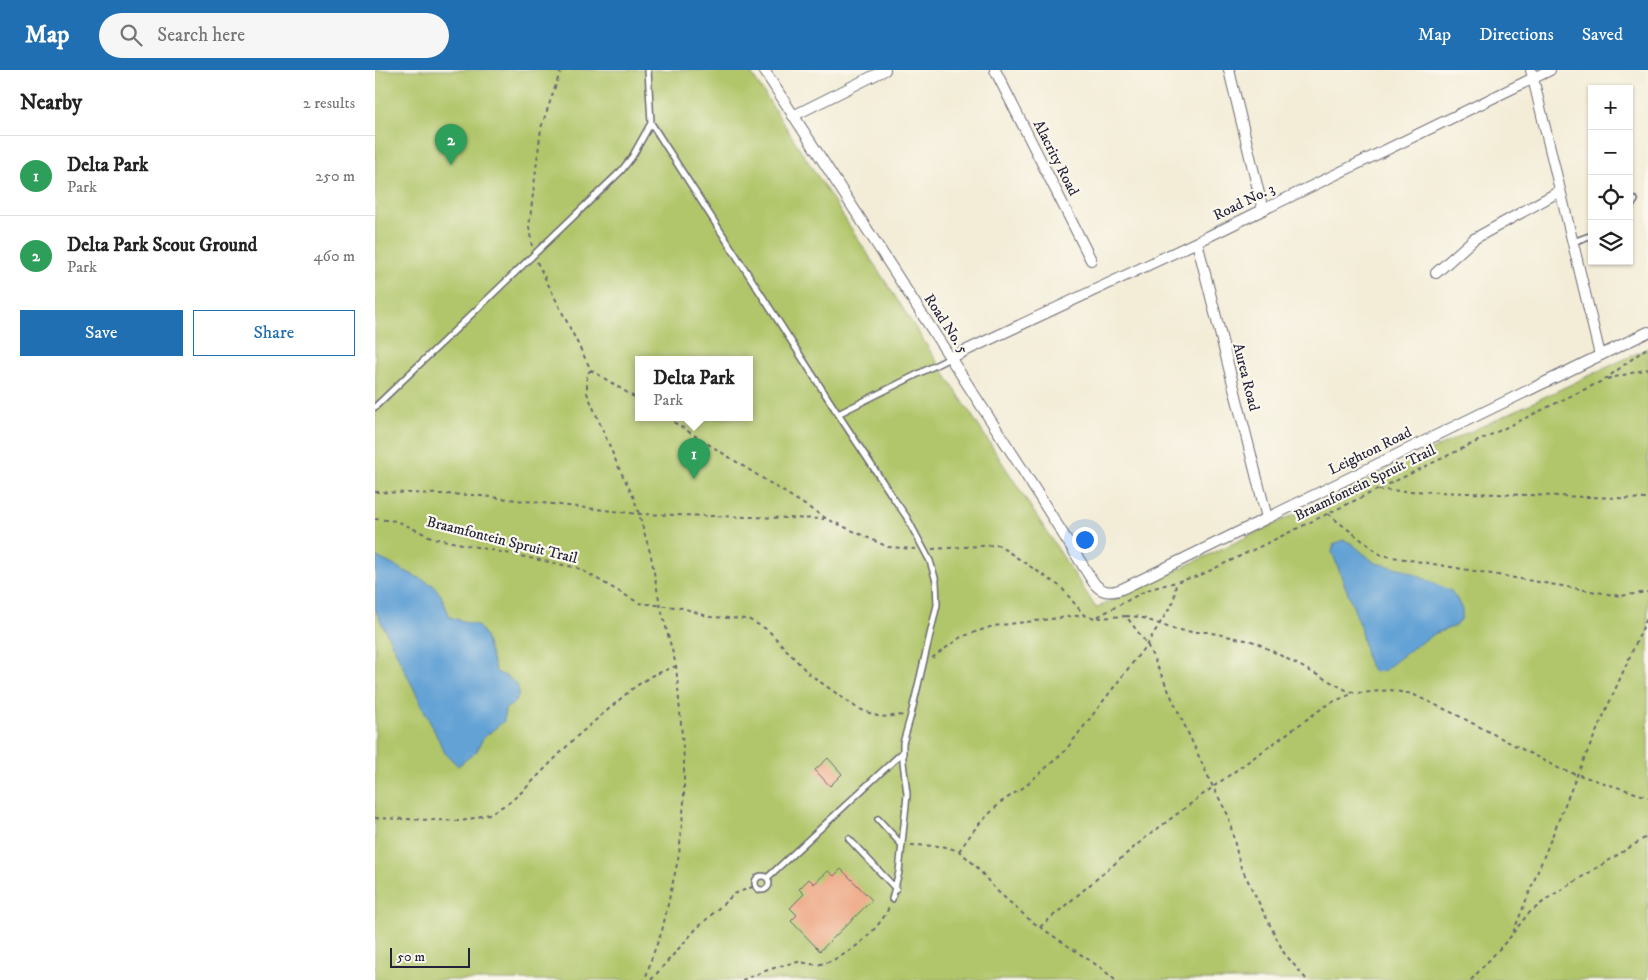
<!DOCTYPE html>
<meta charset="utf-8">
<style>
:root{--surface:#fff;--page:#f6f6f6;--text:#222;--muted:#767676;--line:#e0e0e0;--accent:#1f6fb2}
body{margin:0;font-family:"IM FELL DW Pica",serif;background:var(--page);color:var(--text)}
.controls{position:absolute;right:15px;top:15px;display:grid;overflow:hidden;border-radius:0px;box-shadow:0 1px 4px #0004}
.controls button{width:45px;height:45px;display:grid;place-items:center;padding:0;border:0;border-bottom:1px solid var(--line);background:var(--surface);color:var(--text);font:25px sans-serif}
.scale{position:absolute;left:15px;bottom:12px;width:80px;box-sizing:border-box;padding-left:5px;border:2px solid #22223b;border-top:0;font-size:14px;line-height:18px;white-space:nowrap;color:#22223b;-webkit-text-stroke:4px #fbf7ec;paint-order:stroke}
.you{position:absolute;left:709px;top:469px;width:18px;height:18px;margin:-12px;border:4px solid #fff;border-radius:50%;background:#1a73e8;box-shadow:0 0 0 8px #1a73e833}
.badge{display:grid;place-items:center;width:32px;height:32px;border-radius:50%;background:var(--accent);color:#fff;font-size:16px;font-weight:700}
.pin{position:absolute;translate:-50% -41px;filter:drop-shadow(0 1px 2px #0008)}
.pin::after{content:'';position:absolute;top:26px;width:18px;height:15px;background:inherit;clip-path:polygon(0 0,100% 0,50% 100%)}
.popup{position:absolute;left:260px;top:286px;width:118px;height:65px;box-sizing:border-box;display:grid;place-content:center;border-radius:0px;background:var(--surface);filter:drop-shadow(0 1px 4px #0005);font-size:16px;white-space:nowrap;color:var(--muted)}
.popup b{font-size:19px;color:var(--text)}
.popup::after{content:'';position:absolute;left:50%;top:100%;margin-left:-10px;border:10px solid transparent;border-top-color:var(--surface)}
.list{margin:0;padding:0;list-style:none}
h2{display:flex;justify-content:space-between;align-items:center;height:65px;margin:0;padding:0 20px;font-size:21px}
h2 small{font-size:16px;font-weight:400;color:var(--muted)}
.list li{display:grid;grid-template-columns:32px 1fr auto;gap:15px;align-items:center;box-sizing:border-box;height:80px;padding:0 20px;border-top:1px solid var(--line)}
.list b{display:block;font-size:19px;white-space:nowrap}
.list p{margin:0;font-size:16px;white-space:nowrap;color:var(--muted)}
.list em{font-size:16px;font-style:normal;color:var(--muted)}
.actions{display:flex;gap:10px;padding:15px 20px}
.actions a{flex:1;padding:11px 0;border:1px solid var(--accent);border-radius:0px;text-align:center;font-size:18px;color:var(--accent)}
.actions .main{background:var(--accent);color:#fff}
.icon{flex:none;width:28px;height:28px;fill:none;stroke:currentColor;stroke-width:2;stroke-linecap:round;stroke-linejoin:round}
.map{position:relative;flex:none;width:1273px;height:910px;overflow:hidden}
header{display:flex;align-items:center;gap:30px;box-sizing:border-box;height:70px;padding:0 25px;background:var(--accent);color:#fff}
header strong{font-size:24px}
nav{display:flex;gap:28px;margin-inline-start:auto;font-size:18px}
.search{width:350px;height:45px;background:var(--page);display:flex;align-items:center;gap:12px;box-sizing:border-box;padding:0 18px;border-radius:28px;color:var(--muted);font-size:19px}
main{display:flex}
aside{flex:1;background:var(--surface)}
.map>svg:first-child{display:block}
</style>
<header>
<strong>Map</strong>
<div class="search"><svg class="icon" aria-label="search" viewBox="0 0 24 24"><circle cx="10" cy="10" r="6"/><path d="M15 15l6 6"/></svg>Search here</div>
<nav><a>Map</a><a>Directions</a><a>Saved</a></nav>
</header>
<main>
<aside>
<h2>Nearby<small>2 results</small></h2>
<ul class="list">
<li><span class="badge" style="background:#2e9e5b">1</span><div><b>Delta Park</b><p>Park</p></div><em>250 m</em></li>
<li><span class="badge" style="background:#2e9e5b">2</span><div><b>Delta Park Scout Ground</b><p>Park</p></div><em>460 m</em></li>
</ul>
<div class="actions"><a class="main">Save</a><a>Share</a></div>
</aside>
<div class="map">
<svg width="1273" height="910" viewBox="0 0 1273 910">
<rect width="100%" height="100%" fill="#fbf7ec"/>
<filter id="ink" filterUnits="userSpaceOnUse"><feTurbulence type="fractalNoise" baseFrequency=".02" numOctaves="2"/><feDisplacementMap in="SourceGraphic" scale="10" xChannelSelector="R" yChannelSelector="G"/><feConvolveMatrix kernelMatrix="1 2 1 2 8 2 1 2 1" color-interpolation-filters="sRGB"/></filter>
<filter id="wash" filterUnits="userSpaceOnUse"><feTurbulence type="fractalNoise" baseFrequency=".0096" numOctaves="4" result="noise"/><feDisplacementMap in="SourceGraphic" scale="20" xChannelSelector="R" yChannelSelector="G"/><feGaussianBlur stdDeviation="1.12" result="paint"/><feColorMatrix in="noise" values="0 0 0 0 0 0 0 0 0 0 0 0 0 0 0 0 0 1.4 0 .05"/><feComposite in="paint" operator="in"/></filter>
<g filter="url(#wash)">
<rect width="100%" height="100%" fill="#f3edd8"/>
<!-- green -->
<path fill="#b1c66b" stroke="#6a7453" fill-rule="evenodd" d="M0 0H374L721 538 1273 278V910H0ZM264 290H374V348H264Z"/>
<!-- water -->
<path fill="#63a2d5" stroke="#426288" d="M968 470 976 473 1000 493 1028 499 1076 521 1082 529 1087 540V547L1084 553 1078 557 1061 563 1039 577 1008 601 999 602 992 590 984 552 957 482 959 474Z
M0 486 58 515 66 525 75 547 102 555 109 564 121 602C132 606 152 615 140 632 138 634 133 637 130 639L129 651 108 668 102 681 83 696 70 683 0 539Z"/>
<g id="blocks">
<!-- building -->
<path fill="#eda37f" d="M453 688 467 704 455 716 440 700Z
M466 799 497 830 445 881 416 851 422 845 415 838 429 824 424 819 434 809 439 814 453 801 459 806Z"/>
</g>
</g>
<g filter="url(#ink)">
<use href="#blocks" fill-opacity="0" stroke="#6b6972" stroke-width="1"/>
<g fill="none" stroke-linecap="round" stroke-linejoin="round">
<defs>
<path id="lane" d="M273 0 276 53 463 344
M1254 139 1260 130
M1198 172 1217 165
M0 337 246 101 257 87 276 53
M503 749 527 775
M474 769 521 819
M380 813a7 7 0 1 1 14 0a7 7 0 1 1-14 0Z
M392 808 528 682
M517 829 524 802 531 735 532 724 528 692V673L536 645 562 535 561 511 555 491 531 446 517 426 463 344 575 288"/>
<path id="street" d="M389 0 644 394 717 510C725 523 736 524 749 518L1273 262
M620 0 716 190
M854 0 888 140
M1156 0 1225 285
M418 46 510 0
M822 172 892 448
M1061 203 1099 169 1185 121
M575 288 822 172 1175 0"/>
</defs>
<!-- lane casing -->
<use href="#lane" stroke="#6b6972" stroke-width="8"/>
<!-- street casing -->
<use href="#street" stroke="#6b6972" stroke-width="12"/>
<!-- path -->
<path stroke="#6b6972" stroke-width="2" stroke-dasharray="4 4" stroke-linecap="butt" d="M157 176 154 157 166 58 186 0
M162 192 216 300 264 330
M216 300 212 304V323L243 396 258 426 264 444 276 486 285 535 301 595 309 689V732L304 785 287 861 277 887 270 910
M1232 309 1273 299
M292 348 452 449 513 477 540 479
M1003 420 1273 429
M0 422 98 425 264 444 449 449
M953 444 1006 485 1245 526 1273 522
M0 449 22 451 58 468 203 498 264 533 308 538 335 547 373 549 393 560 434 604 482 638 505 647 529 645
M557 479 623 475 686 517 709 545
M751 546 765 547 798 559 817 562H832L880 572 973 621 986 623 1015 620 1037 624 1080 644 1185 699 1273 727
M723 548 751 546 772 574 838 717 853 745 865 795 909 883 932 910
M557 588 586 567 618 556 709 545 720 548 772 520 826 505 1229 310 1273 277
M0 748 87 751 114 744 135 732 149 720 200 668 257 619 276 606 301 596
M536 775 567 776 584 781 601 796 620 819 656 851 726 898 740 910
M584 781 602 756 626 732 649 717 690 681 772 574 799 531 801 513
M665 857 770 768 838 717 953 634 979 623
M1138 863 1153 844 1173 828 1273 766
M276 910 321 859 359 824 380 816
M367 910C382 904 407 894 423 892 430 892 438 896 446 894 472 888 505 860 515 835
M1096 910 1137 865 1202 705 1273 546"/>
<!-- lane -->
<use href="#lane" stroke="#fff" stroke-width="5"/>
<!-- street -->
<use href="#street" stroke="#fff" stroke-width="10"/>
</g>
</g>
<g text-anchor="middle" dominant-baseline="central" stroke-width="4.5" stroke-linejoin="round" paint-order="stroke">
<!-- street labels -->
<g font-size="15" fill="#22223b" stroke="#fbf7ec">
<text transform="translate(681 88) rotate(63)">Alacrity Road</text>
<text transform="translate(869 132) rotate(-26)">Road No. 3</text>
<text transform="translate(571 254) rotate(57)">Road No. 5</text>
<text transform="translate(871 307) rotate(76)">Aurea Road</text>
<text transform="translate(995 381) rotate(-26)">Leighton Road</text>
<text transform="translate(990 413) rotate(-26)">Braamfontein Spruit Trail</text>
<text transform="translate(127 470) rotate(14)">Braamfontein Spruit Trail</text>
</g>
</g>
</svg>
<div class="controls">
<button>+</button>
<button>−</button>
<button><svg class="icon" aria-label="locate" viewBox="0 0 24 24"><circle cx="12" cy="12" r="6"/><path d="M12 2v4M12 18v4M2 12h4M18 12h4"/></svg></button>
<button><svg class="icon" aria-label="layers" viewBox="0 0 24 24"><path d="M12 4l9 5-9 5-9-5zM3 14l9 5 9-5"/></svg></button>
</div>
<div class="scale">50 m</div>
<div class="you"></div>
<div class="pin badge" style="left:319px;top:409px;background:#2e9e5b">1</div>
<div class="popup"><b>Delta Park</b>Park</div>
<div class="pin badge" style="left:76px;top:95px;background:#2e9e5b">2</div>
</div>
</main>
